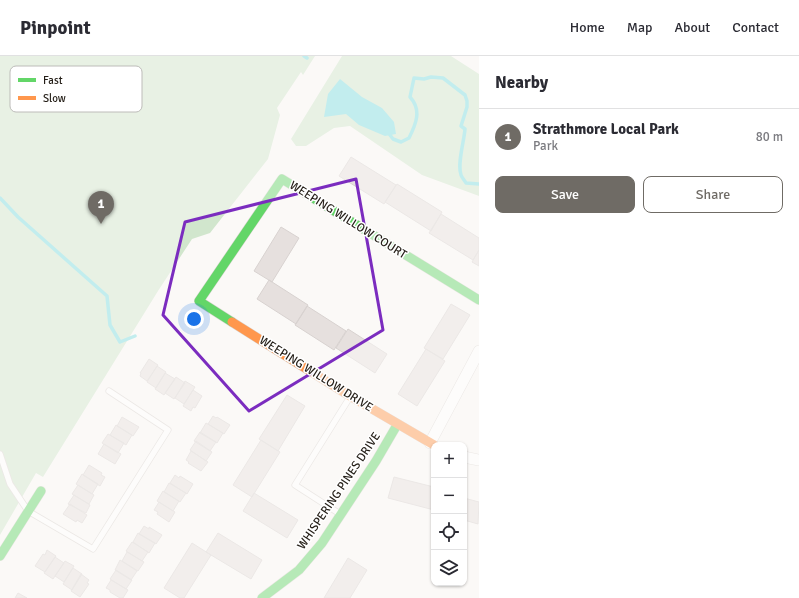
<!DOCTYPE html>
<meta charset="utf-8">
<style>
:root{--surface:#fff;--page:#f2f2f3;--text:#2b2b33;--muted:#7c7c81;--line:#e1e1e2;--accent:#6f6b65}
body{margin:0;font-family:Signika,sans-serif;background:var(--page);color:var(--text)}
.controls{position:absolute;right:12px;bottom:12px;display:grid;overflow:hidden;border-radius:8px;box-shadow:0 1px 3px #0004}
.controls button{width:36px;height:36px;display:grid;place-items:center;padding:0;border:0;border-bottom:1px solid var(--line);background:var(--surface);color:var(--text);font:20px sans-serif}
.you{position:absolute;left:194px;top:263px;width:14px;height:14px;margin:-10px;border:3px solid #fff;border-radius:50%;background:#1a73e8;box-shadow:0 0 0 6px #1a73e833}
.badge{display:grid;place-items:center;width:26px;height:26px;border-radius:50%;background:var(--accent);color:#fff;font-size:13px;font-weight:700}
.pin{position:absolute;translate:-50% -33px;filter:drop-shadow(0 1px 2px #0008)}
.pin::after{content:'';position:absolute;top:21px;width:14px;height:12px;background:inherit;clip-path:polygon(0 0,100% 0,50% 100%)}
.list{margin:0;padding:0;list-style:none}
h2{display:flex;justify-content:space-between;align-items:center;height:52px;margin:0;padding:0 16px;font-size:17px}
h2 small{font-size:13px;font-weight:400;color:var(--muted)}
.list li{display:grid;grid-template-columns:26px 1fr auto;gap:12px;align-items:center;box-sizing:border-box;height:56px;padding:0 16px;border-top:1px solid var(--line)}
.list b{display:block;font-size:15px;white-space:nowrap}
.list p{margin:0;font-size:13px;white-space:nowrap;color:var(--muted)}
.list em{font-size:13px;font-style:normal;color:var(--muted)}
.actions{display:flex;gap:8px;padding:12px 16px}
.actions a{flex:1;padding:9px 0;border:1px solid var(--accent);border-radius:8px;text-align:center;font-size:14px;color:var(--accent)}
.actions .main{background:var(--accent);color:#fff}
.icon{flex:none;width:22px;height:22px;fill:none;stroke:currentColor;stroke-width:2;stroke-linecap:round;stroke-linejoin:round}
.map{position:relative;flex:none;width:479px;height:542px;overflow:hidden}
header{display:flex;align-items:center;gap:24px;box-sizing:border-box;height:56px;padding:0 20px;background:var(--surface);border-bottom:1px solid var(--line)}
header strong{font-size:19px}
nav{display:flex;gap:22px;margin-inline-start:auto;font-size:14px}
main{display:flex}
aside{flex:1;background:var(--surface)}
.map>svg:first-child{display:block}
</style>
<header>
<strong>Pinpoint</strong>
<nav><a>Home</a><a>Map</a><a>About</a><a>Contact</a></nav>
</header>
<main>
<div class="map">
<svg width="479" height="542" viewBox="0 0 479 542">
<rect width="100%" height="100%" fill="#fbf9f7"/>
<!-- green -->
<path fill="#d1e6cd" d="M0 0H315L303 19 301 16 277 52 280 59 268 103 210 177 192 183 158 235 43 421 36 417 0 479Z
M342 0H451L479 18V140L422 119 350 70 334 72 306 90H296L291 83Z"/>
<!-- water -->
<path fill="#7ddee2" d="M340 23 362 41 382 52 394 66 396 78 385 80 359 69 346 58 324 61 328 38Z"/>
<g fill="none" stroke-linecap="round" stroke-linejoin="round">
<!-- stream -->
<path stroke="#7ddee2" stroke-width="3.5" d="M304 0 307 2
M387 75 393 83 401 86 409 82C416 68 422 54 410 41L414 22 424 23 431 21 443 22 465 39 467 45V51L461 70 465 73C464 86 457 108 461 119 462 122 465 125 466 127L479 128
M0 142 18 161 107 240 110 269 120 286 135 280"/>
</g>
<!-- building -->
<path fill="#e6e0de" stroke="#d8d2d0" d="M351 101 396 129 384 148 339 120Z
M397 128 442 156 431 175 385 146Z
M441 158 479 182V194L473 204 429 177Z
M281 171 299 182 272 226 254 215Z
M479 194V210L472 206Z
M269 224 308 249 296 268 257 243Z
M451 248 470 259 443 303 424 292Z
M307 250 346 275 334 294 295 269Z
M348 273 387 298 375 317 336 292Z
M426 293 445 305 417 350 398 338Z
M149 303 158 309 147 325 140 320 141 317H140Z
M157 310 166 316 156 332 147 326Z
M165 317 175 323 164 339 155 333Z
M176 321 185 327 174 343 165 337Z
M185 325 195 331 184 348 175 342Z
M193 334 202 340 195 352 193 351 191 355 183 350Z
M287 339 305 350 278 395 259 383Z
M213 360 216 362 217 361 230 369 224 378 208 368Z
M122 361 139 371 133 380 117 370Z
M206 367 223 377 217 387 200 377Z
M116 369 132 379 126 389 110 379Z
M200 376 216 386 210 395 194 385Z
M108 378 124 387 118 397 102 387Z
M261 384 280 396 252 441 233 429Z
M196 385 212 396 206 405 190 394Z
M104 388 121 398 115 408 98 398Z
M191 395 208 406 201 415 188 407 189 406 186 404Z
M89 409 102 417 101 419 105 421 100 430 83 419Z
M82 418 98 428 92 438 76 428Z
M175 419 179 422 180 420 193 428 187 438 170 427Z
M394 421 434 431V454L388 442Z
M169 427 186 437 180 446 164 436Z
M78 429 94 439 89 448 72 438Z
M163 435 179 445 173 455 157 445Z
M254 437 298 464 287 482 243 455Z
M74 439 90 449 86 457 68 448Z
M464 442 479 446 478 468 464 464Z
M159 446 175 456 169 466 157 458 158 456 154 454Z
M70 448 87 459 82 467 77 464 76 466 63 458Z
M144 470 149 473V471L162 479 156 488 139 478Z
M138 477 155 487 149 497 133 486Z
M218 477 262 504 251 523 206 496Z
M132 486 148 496 142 505 126 495Z
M192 487 211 499 184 542H180L164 532Z
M47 494 56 500 45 516 35 510 43 498 45 499Z
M127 496 144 506 138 515 122 505Z
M55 501 64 507 53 523 44 517Z
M348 502 367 514 350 542H324Z
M120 504 137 515 131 524 115 514Z
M65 505 74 510 64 526 55 520Z
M73 512 82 518 72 534 63 528Z
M116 514 132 524 126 533 110 523Z
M81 518 89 524 87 527 89 528 80 541 71 535Z
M111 524 128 534 123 542H120L110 536V534L106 532Z
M18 537 27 542H15Z"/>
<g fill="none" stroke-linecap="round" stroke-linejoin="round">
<defs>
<path id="lane" d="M0 398 10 428 28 455 93 493 168 374 109 335
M340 458 295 429 350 341"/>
<path id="street" d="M430 387 479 295
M464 401 479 404"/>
<path id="fast" d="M232 266 199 245 282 123 479 244
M0 500 41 435
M262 542 299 514 322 487 376 405 397 369"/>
<path id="slow" d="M232 266 345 337 434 389"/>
</defs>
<!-- lane casing -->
<use href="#lane" stroke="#d8d3cf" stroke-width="7"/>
<!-- street casing -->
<use href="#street" stroke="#d8d3cf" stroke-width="12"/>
<!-- fast casing -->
<use href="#fast" stroke="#d8d3cf" stroke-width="10"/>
<!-- slow casing -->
<use href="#slow" stroke="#d8d3cf" stroke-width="10"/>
<!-- lane -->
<use href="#lane" stroke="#fefefe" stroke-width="5.5"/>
<!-- street -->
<use href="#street" stroke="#fefefe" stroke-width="11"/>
<!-- fast -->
<use href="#fast" stroke="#63d668" stroke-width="9"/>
<!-- slow -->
<use href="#slow" stroke="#ff974d" stroke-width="9"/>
</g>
<!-- marked area -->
<path d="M0 0H479V542H0ZM356 123 383 274 249 355 163 259 185 166Z" fill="#fbf9f7" fill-opacity=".55" fill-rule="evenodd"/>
<path fill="none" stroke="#7b2cbf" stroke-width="3" stroke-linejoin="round" d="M356 123 383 274 249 355 163 259 185 166Z"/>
<g text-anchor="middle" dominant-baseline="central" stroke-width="3" stroke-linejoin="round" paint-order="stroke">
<!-- street labels -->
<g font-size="12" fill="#241e17" stroke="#fff">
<text transform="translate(348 164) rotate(32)">WEEPING WILLOW COURT</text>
<text transform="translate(316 318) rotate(32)">WEEPING WILLOW DRIVE</text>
<text transform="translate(339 435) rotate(-56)">WHISPERING PINES DRIVE</text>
</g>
</g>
<!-- legend -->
<rect x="10" y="10" width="132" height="46" rx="6" fill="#fff" stroke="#bdbcb9" stroke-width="1"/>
<rect x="18" y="22" width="18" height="4" fill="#63d668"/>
<rect x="18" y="40" width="18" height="4" fill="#ff974d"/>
<g font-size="11" fill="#241e17">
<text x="43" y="28">Fast</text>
<text x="43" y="46">Slow</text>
</g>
</svg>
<div class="controls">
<button>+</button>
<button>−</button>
<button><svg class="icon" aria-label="locate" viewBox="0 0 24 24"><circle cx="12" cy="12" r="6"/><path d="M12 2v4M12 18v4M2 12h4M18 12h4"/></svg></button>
<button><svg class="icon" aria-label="layers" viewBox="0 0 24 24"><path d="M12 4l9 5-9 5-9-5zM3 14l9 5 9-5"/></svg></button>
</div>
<div class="you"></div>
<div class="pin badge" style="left:101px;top:168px">1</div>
</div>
<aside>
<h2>Nearby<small></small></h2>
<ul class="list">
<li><span class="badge">1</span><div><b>Strathmore Local Park</b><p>Park</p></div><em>80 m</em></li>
</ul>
<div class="actions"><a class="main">Save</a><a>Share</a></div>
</aside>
</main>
